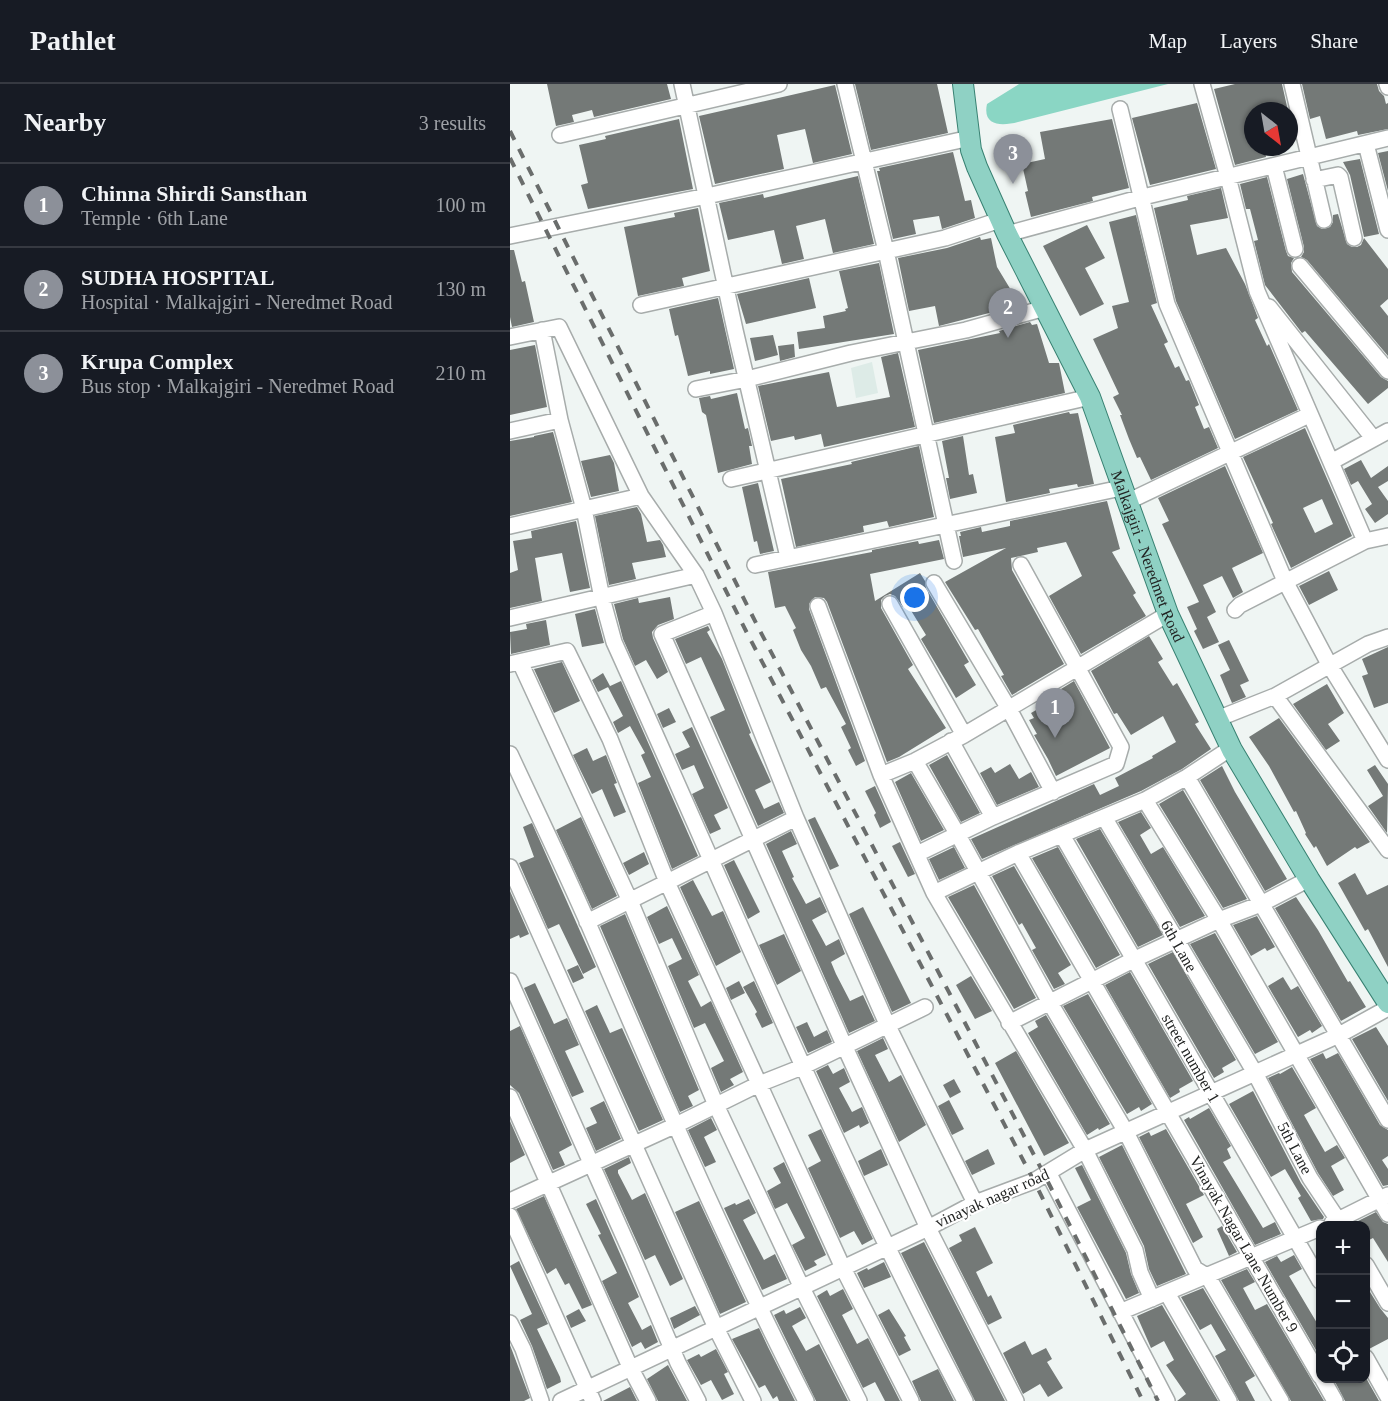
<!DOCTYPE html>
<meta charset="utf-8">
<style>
:root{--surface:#171b24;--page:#242831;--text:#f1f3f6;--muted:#9ea1a6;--line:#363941;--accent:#8c9099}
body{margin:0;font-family:"Times New Roman",serif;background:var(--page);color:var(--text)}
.controls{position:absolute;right:18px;bottom:18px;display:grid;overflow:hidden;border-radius:12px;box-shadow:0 2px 4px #0004}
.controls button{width:54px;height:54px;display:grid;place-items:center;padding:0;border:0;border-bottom:2px solid var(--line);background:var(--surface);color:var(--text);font:30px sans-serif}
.compass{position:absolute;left:734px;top:18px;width:54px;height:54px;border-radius:50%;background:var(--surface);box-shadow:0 2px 4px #0004;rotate:149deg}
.you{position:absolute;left:405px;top:514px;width:21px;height:21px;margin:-15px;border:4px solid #fff;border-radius:50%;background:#1a73e8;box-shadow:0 0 0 9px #1a73e833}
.badge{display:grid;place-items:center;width:39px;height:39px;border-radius:50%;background:var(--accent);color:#fff;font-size:20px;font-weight:700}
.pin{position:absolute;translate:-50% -50px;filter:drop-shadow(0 2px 3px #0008)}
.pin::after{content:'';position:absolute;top:32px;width:21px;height:18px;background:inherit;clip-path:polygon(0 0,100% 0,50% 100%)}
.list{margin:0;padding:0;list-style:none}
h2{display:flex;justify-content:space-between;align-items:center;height:78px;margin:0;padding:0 24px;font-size:26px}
h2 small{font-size:20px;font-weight:400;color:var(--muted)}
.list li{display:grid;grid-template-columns:39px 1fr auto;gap:18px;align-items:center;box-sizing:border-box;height:84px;padding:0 24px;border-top:2px solid var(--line)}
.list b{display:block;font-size:22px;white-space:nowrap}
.list p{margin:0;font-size:20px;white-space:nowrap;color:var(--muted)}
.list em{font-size:20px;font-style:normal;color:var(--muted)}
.icon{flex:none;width:33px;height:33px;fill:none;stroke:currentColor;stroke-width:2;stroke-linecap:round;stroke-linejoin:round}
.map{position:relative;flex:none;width:878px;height:1317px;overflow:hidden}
header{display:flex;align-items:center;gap:36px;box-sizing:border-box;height:84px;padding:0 30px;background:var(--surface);border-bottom:2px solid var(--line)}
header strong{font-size:28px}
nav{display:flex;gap:33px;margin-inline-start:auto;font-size:21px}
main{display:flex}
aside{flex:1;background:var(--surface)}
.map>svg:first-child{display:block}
</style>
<header>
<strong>Pathlet</strong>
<nav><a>Map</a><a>Layers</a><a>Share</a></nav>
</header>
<main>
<aside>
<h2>Nearby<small>3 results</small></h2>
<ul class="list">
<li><span class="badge">1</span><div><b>Chinna Shirdi Sansthan</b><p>Temple · 6th Lane</p></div><em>100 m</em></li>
<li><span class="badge">2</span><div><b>SUDHA HOSPITAL</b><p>Hospital · Malkajgiri - Neredmet Road</p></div><em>130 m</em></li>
<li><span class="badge">3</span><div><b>Krupa Complex</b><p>Bus stop · Malkajgiri - Neredmet Road</p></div><em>210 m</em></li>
</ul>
</aside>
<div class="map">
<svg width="878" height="1317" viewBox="0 0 878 1317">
<rect width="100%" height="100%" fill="#eff5f3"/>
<!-- built -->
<path fill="#ddebe7" d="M362 278 368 309 346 314 341 284Z"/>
<!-- water -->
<path fill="#8ad6c4" d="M509 0H658L508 38C493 42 472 43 477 20Z"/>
<!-- building -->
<path fill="#747977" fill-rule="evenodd" d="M37 0H157L161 15 84 33 82 26 62 31 64 38 46 42Z
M345 0H427L438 49 361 66Z
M725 0H772L778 27H743V63H754L756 73 725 81 704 5Z
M792 0H867L869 7 874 12 876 20 878 19V45L848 51 847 47 816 55 810 32 800 35Z
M325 1 342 70 303 79 295 45 267 51 274 85 205 100 189 32Z
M687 19 706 85 640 101 622 34Z
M169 35 183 105 78 125 71 101 78 99 69 61 96 55 95 52Z
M602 35 619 104 582 113 583 117 521 133 515 108 518 107 512 80 535 75 530 48Z
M878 67V107L868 69Z
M443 68 455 117 461 116 465 134 432 145 429 132 403 136 406 150 383 155 367 87H370L369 84Z
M850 75 869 150 854 153 840 91 833 78Z
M793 90 807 142 812 145 820 143 823 138V131L828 130 837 160 842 163H847L851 161 854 154 878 185V215L870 222 878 232V272L797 176 791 173 794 168V163L777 95Z
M348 92 364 160 323 169 315 135 286 142 294 175 272 180 264 146 218 156 209 119 253 110 254 114Z
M757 93 776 167 778 172 784 174 781 179 782 188 871 293 878 297V304L858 320 795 247 792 249 755 201 744 157 748 156 740 125H736L730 100Z
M711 104 718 134 680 141 687 171 716 164 735 200 748 234 745 236 757 262 759 260 788 326 725 355 666 217 644 124 678 116 677 112Z
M188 124 200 187 172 194 174 202 128 212 114 143 165 133 164 129Z
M626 131 647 219 641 221 658 258 654 260 665 284 669 282 676 297 679 296 689 321 685 323 694 345 699 343 708 364 641 396 630 373 627 374 619 355 610 331H612L603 313 609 310 583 255 608 244 602 222 619 218 599 138Z
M577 141 595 174 575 184 594 220 570 232 533 162Z
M470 153 471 156 481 154 487 183 510 221 429 242 425 222 399 227 388 174 437 164Z
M0 166H4L12 198 15 197 24 238 2 243 0 233Z
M369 179 384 250 289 265 287 248 315 244 313 232 336 227 335 225 338 224 329 187Z
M299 194 306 224 236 240 227 210Z
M208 214 224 285 200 290V287L178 292 168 251 165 252 159 225Z
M520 238 522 241 527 240 539 279H549L555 309 424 339 408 266 490 249 489 247Z
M263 251 268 271 245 277 240 254Z
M284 260 285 273 270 277 268 262Z
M25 261 37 323 0 331V266Z
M388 269 405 343 314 363 311 350 285 356 284 352 261 357 248 302 319 288 327 323 380 313 371 273Z
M227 309 235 345 238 344 242 362H239L242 380 208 389 196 331 192 328 189 314 200 312 201 315Z
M559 328 560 330 568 329 584 400 568 403 567 400 539 405 540 409 496 418 485 353 505 349 503 341Z
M795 344 842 452 781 484 761 440 763 439 733 373ZM812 415 823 440 805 449 793 424Z
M43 348 62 418 0 432V357L24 353V352Z
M453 352 459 391 463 390 467 409 440 415 436 394H439L432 357Z
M409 362 424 433 379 443 377 437 353 442 354 448 286 463 271 395 342 380 341 378Z
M100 371 104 379 109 407 81 413 71 377Z
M851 376 861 394 878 382V397L868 403 878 417V430L865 439 855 425 862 420 848 397 841 401 834 385Z
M715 382 753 469 722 484 733 508 723 514 712 492 693 501 706 528 697 533 709 558 693 565 684 547 687 545 677 523 689 518 652 440 659 437 648 414Z
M248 399 264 467 250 470 247 457 244 458 232 403Z
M597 417 610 465 602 468 626 509 623 511 636 532 571 570 539 512 572 492 556 458 527 464 528 468 501 474 502 486 554 580 502 611 491 592 494 591 468 545 465 546 435 498 496 464 453 473 449 452H451L450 448 471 443 472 448 500 442V437Z
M127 423 131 430 137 458 150 456 153 461 156 473 122 479 126 495 99 501 85 432Z
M66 437 80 504 60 508 52 469 25 474 32 517 0 524V489L8 486 3 457 22 454 21 447Z
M429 456 434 475 360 490 365 517 410 489 415 497 416 504 459 578 454 581 466 601 446 614 411 555 416 551 397 520 393 523 385 512 380 510 375 512 371 516V524L403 581 398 585 436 644 389 673 377 678 317 518 314 514 305 513 299 520V525L355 677 346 682 338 666 341 664 331 643 336 640 316 603 311 605 301 582 291 566 283 546 286 544 275 522 265 524 258 488 362 468V466L408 457 409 460Z
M819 487 828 506 799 521 789 502Z
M160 513 164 535 148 541 142 548 143 554 158 588 147 595 136 576 125 582 113 555 104 520 128 514 129 519Z
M85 525 94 559 72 563 65 530Z
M36 536 40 561 1 570 0 548 17 545 16 540Z
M198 542 200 546 197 548 212 575 241 649 239 650 261 698 245 706 254 725 269 718 274 729 248 742 200 633 215 626 191 573 176 580 165 555Z
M639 552 653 575 648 578 663 602 667 599 689 638 685 640 701 665 672 685 631 707 472 775 461 755 584 700 590 711 609 702 605 694 643 674 642 672 666 658 653 632 621 651 607 629 604 630 581 587Z
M719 556 739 597 730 601 736 613 722 619 710 591 720 586 708 561Z
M878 563V619L864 624 852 592 858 590 852 575Z
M52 578 70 617 44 629 24 585Z
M93 589 100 602 88 608 82 596Z
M111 597 188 772 162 785 128 699 141 693 131 671 135 669 120 642 108 649 103 638 113 632 98 603Z
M564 597 600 664 546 692 538 675 524 651 527 650 519 636 524 634 521 629 547 614 546 611 552 608 551 605Z
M817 600 834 629 818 640 830 657 816 666 783 620Z
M159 624 166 638 153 644 147 630Z
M769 634 860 758 847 765 845 763 817 782 806 762 804 764 795 750 796 749 786 727 784 728 759 682 739 653Z
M182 643 218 724 204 731 211 745 200 750 182 710 194 704 184 681 172 686 165 670 180 663 172 648Z
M77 664 83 677 96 671 107 699 104 700 116 728 104 733 92 705 82 710 63 671Z
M437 671 470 729 451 738 419 681Z
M500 680 509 695 521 688 529 703 487 721 470 689 481 683 485 689Z
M865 681 878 700 877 749 858 722 873 712 857 686Z
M712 682 725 708 777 795 755 807 690 696Z
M401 689 434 746 411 757 385 698Z
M365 702 381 738 370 744 364 731 366 729 355 707Z
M673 706 737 815 713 824 649 720Z
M631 728 641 744 630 751 641 770 653 763 695 832 670 843 608 738Z
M71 733 107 812 82 825 46 746Z
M305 733 329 782 320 786 298 736Z
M22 739 86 883 73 890 49 840 38 845 9 779 24 773 13 743Z
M590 745 653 851 628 863 566 755Z
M281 747 287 760 272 767 284 793 282 794 296 820 310 813 317 828 302 836 316 862 329 855 335 870 321 878 326 890 340 917 353 911 365 937 339 949 256 760Z
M390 758 405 790 398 793 382 762Z
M444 763 455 784 429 796 419 775Z
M548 763 610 871 586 884 522 774Z
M134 768 139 780 119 791 113 779Z
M224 776 250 828 238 835 214 781Z
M504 782 561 881 548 889 555 900 544 905 522 866 526 864 512 839 509 841 482 792Z
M845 789 857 811 878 801V883L858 845 855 847 828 799Z
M183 796 202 832 213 827 231 868 206 882 170 803Z
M464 801 526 914 504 925 438 813Z
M0 807 19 850 10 854 9 851 0 855Z
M786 813 808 846 838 898 840 897 856 923 831 937 765 824Z
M157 822 189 891 178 897 191 923 201 917 233 988 220 995 224 1001 211 1008 201 984 214 977 195 939 184 944 158 882 172 875 162 854 149 860 137 833Z
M353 823 401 919 382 928 339 830Z
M115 830 189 1006 178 1012 183 1022 170 1028 90 842Z
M747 832 765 863 757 867 755 864 741 872 723 841Z
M705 849 768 958 745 970 680 860Z
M274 850 291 887 267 901 249 861Z
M663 868 726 976 712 984 714 988 704 994 638 880Z
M68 881 74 894 63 899 57 886Z
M620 888 683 997 669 1005 670 1008 660 1014 595 901Z
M461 892 482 927 465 935 446 901Z
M773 893 781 906 788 902 812 942 802 949 800 946 788 953 758 902Z
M229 897 235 909 221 916 216 904Z
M244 897 263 939 252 944 245 930 247 928 233 903Z
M25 899 44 940 57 934 69 961 55 967 74 1008 62 1013 14 904Z
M578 910 642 1020 631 1027 629 1023 617 1030 553 922Z
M87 921 100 949 112 944 153 1036 129 1047 75 927Z
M536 931 600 1040 589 1046 588 1044 577 1051 518 949 528 943 525 937Z
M297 938 304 953 317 946 322 958 298 969 286 943Z
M10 942 62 1061 49 1068 55 1081 43 1086 9 1009 0 1001V947Z
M866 943 878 962V1017L842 955Z
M373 954 378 965 365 971 379 998 391 991 416 1041 389 1058 347 967Z
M506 967 559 1059 534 1072 485 979Z
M813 969 816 975 828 969 870 1041 878 1046V1072L872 1076 878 1085V1101L873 1102 800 975Z
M318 981 323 990 334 984 340 998 329 1004 342 1028 352 1023 359 1039 350 1044 349 1041 334 1049 306 987Z
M782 983 806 1024 794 1031 804 1049 815 1068 827 1061 835 1074 821 1082 834 1106 823 1112 808 1089 758 994 769 989 770 990Z
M444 995 451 1008 440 1014 433 1001Z
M743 1007 791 1099 814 1133 813 1135 801 1137 788 1114 791 1112 775 1085 761 1093 719 1020Z
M439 1016 454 1045 442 1051 428 1022Z
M94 1017 111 1055 86 1067 76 1044 87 1039 80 1024Z
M699 1024 721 1062 717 1065 721 1074 713 1078 753 1144 765 1138 771 1150 745 1161 674 1036 679 1033 680 1035Z
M201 1034 207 1046 194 1053 206 1078 195 1083 178 1046Z
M0 1037 15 1071 0 1079Z
M311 1045 363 1155 352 1161 344 1147 330 1154 298 1084 311 1077 298 1051Z
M656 1045 694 1111 676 1120 693 1153 683 1159 629 1053 639 1048 641 1052Z
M612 1061 676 1190 647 1202 639 1185 634 1162 589 1073Z
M371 1065 378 1081 354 1092 348 1077Z
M478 1065 485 1080 462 1091 455 1077Z
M119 1073 121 1079 108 1086V1089L122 1116 135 1109 173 1195 160 1202 145 1171 135 1176 94 1085Z
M274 1078 316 1171 304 1177 307 1181 295 1187 282 1161 295 1154 277 1119 265 1125 257 1107 271 1099 263 1084Z
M572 1081 616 1169 621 1190 629 1209 616 1215 567 1123 581 1116 565 1084Z
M34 1112 82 1221 72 1225 59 1199 55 1201 46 1184 37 1190 6 1125Z
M86 1115 129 1213 118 1219 132 1246 141 1241 148 1258 135 1265 131 1258 122 1263 92 1197 107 1189 88 1151 91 1150 76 1120Z
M239 1115 246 1129 233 1136 254 1176 265 1170 277 1195 252 1206 214 1124 225 1119 226 1121Z
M189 1117 236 1218 210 1230 165 1128Z
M866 1128 873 1138 878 1140V1178L863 1154 855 1158V1142H846L844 1139Z
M712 1142 727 1168 719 1172 707 1145Z
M465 1143 483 1179 466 1188 478 1213 481 1211 492 1234 478 1241 439 1164 452 1157 449 1151Z
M414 1158 495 1317H465L391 1169Z
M784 1171 792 1185 779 1192 807 1239 810 1237V1273L755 1178 767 1172 771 1178Z
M9 1177 38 1240 27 1245 50 1293 51 1298 37 1305 22 1262 10 1236 22 1230 0 1182Z
M374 1178 381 1193 354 1204 347 1189 357 1184 358 1186Z
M737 1185 745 1198 733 1204 745 1226 757 1220 814 1317H781L711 1196Z
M855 1200 870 1224 878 1234V1255L859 1265 855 1264Z
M693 1204 745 1292 735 1298 745 1317H729L705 1272 716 1266 701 1240 690 1246 671 1213Z
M333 1205 343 1225 332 1231 347 1260 358 1254 390 1317H375L365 1298 353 1304 307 1212 317 1206 320 1212Z
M652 1221 708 1317H667L676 1310 656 1281 664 1276 654 1257 641 1264 627 1232Z
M185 1222 190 1231 164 1245 160 1234Z
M290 1223 296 1234 282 1242 296 1267 309 1260 338 1317H306L264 1231 274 1226 276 1230Z
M69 1225 76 1237 61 1244 56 1232Z
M379 1225 396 1252 394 1253 401 1266 389 1272 368 1231Z
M249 1244 258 1263 285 1317H269L267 1312 263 1315 255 1301 249 1304 222 1255Z
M515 1257 522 1271 536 1264 542 1275 537 1278 553 1304 538 1313 530 1300 513 1310 493 1269Z
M0 1261 20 1314 14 1317H0Z
M206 1265 218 1288 214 1290 224 1310 212 1316 201 1296 191 1301 177 1276 189 1270 191 1273Z
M158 1281 159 1283 177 1317H148L137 1295Z
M428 1285 444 1317H411L402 1297Z
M823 1294H856L869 1317H835Z
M120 1303 127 1317H93Z"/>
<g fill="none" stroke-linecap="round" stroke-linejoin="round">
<defs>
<path id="minor" d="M172 0 225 246 278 473
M335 0 376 167 444 477
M692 0 718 93 747 207 855 457
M782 0 814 136
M877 0 878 3
M610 25 657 220 775 497 820 582 878 676
M50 51 269 0
M856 60 878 146
M764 82 785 165
M804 96 828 91 830 93 844 154
M497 150 633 113 878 54
M0 152 197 112 460 54
M790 182 878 287
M131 221 435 154 490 136
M759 223 863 354
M32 246 50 336 74 425 92 514 104 558C219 812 325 1070 455 1317
M0 253 49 243 131 412 186 491 204 529 286 734 377 940 465 1119
M186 305 237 295 341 269 456 246 535 224
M0 347 50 336
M821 378 878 347
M221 395 580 313
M617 418 799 331
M0 442 131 412
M245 481 611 404
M424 499 499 625 543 708
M380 520 454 651
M308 522 371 691 424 809 575 1066 625 1166 630 1188 642 1215
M725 526 730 521 855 457 878 452
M204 529 152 550 334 961 418 1144 506 1317
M0 534 186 491
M10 578 120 817 206 1021 292 1204 349 1317
M0 580 57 567 100 655 157 798 333 1184 401 1317
M765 612 878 766
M707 635 765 612 858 560 878 553
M441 657 483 733
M0 670C26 726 53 782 78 839 147 1000 216 1161 296 1317
M405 677 448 751 539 917 616 1048 685 1185 698 1193 771 1317
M371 691 405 677 454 651 658 530
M677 693 878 1036
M635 716 709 836 878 1130
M594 733 745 989 800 1094 832 1142
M552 751 810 1197
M508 769 810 1292
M407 770 483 733 606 680 611 663 511 481
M0 783 206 1244 243 1317
M424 809 508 769 635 716 677 693 721 664
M77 838 286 734
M0 897 122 1171 168 1279 188 1317
M499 939 623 876 709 836 751 820 799 795
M0 1013 120 1283 138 1317
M539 1090 657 1317
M0 1117 164 1042 249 1000 292 983 415 923
M0 1132 83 1317
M822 1139 878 1111
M856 1181 878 1219
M657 1209 719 1317
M610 1228 810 1144
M0 1239 13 1265 31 1317
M856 1274 878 1313
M812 1294 825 1317
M51 1317 418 1144 465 1119 524 1097 575 1066 829 951 878 924"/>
<g id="major">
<path id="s1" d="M453 0 461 66 467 83 497 150 580 313 658 530 722 666 799 795 878 919"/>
</g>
</defs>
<!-- minor casing -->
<use href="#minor" stroke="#a7acab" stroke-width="18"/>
<!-- major casing -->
<use href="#major" stroke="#388172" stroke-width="22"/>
<!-- minor -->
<use href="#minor" stroke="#fff" stroke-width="15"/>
<!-- major -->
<use href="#major" stroke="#8fd1c4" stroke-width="20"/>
<!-- rail -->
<path stroke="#6a6d6c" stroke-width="4" stroke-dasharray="10 10" stroke-linecap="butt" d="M0 47 248 543 535 1092 648 1317
M0 74 237 549 524 1097 633 1317"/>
</g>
<g text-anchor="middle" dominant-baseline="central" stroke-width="4.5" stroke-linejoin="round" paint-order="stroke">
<!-- street labels -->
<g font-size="16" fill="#222423" stroke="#fff">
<text stroke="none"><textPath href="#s1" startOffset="510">Malkajgiri - Neredmet Road</textPath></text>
<text transform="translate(669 862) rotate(60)">6th Lane</text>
<text transform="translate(681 974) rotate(60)">street number 1</text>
<text transform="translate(785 1064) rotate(62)">5th Lane</text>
<text transform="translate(482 1114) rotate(-24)">vinayak nagar road</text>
<text transform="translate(734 1160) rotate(60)">Vinayak Nagar Lane Number 9</text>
</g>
</g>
</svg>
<div class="controls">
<button>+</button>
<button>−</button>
<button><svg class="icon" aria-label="locate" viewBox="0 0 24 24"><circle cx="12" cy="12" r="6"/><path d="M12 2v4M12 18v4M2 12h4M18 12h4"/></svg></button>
</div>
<svg class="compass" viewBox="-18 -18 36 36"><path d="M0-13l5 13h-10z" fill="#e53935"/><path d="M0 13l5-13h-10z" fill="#9ea1a6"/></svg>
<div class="you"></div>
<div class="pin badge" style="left:545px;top:654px">1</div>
<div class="pin badge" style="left:498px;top:254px">2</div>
<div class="pin badge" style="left:503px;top:100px">3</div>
</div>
</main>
